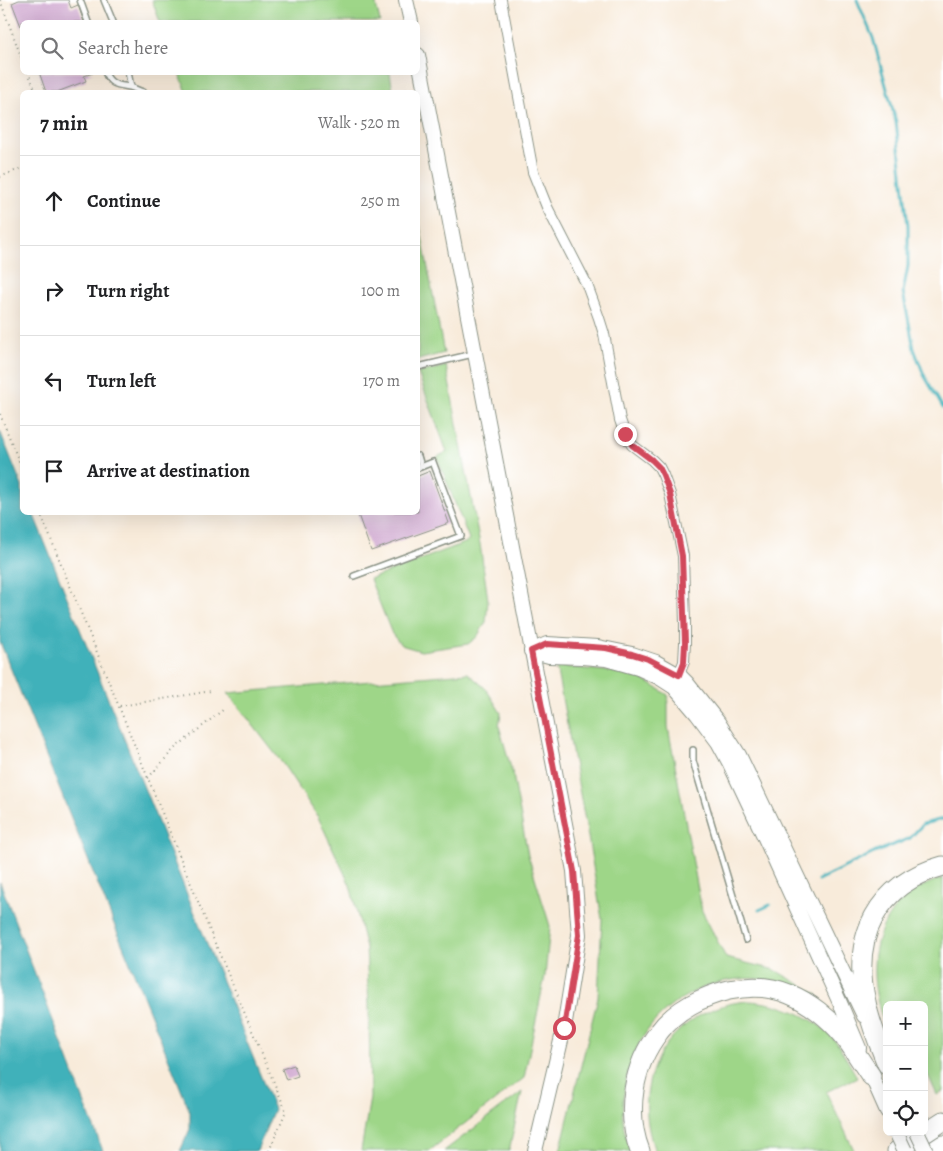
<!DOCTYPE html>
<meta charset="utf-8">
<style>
:root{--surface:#fff;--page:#f6f6f6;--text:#202124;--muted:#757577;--line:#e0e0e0}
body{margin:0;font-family:Alegreya,serif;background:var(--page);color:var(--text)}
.controls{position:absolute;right:15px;bottom:15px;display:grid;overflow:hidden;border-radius:8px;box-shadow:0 5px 20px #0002}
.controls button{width:45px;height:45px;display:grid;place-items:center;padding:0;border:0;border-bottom:1px solid var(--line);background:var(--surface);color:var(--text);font:25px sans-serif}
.stop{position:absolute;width:15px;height:15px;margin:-11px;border:4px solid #d1495b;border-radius:50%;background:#fff}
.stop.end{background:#d1495b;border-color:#fff;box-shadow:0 1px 5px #0008}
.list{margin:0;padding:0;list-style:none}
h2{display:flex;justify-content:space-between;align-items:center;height:65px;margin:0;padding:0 20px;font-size:21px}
h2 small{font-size:16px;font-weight:400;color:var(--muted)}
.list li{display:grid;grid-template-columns:32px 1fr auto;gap:15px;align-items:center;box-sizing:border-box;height:90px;padding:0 20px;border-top:1px solid var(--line)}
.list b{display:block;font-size:19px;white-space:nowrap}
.list em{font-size:16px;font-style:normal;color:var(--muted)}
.icon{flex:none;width:28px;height:28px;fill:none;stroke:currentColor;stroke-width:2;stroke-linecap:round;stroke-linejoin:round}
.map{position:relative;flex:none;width:943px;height:1151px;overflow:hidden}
.search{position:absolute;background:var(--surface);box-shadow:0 5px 20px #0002;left:20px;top:20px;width:400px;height:55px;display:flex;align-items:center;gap:12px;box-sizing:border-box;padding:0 18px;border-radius:8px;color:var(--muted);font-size:19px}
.panel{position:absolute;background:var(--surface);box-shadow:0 5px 20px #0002;left:20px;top:90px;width:400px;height:425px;border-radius:8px}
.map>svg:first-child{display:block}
</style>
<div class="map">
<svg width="943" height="1151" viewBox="0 0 943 1151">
<rect width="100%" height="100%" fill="#fff"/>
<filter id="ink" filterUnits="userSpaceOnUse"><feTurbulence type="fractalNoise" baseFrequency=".02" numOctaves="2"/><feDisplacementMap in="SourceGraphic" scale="10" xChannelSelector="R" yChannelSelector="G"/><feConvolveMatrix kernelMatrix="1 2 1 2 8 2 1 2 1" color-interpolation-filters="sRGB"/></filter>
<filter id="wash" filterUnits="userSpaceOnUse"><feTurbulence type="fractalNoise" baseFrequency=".0096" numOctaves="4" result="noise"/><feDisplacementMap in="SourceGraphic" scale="20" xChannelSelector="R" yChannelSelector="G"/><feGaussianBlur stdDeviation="1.12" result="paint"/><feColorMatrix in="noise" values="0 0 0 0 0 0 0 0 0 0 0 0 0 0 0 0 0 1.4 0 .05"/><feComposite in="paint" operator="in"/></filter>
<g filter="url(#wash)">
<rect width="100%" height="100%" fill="#f8ebda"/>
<!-- green -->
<path fill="#9ed688" stroke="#5e8a5e" d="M152 0H375L380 22H160Z
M179 73H390L393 92H187Z
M418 216 444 353 418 360Z
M446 366 480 544 488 600 486 622 477 637 468 644 421 651 401 645 392 634 370 579 467 542 469 539 437 457 447 452 418 373Z
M556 666 616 672 644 680 668 695V727L702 911 726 958 775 970 818 995C793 987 767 976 740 979 712 981 683 994 662 1014 634 1039 620 1085 623 1121 624 1132 627 1141 630 1151H560L598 997 602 919 587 831Z
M468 673 486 689 501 713 499 726 513 775 528 855 550 926 545 976 524 1078 429 1151H361L370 1098 369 1006 366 948 350 885 318 817 283 764 228 693Z
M943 878V1091L937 1095 924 1066V1005H887V1031C861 968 871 900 943 878Z
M748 1001C776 1002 813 1015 832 1037 842 1049 849 1064 857 1077L826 1092 854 1150 852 1151H655C632 1089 657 1027 722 1006 730 1003 739 1002 748 1001Z
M522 1092 509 1151H444Z"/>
<!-- water -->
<path fill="#41b1ba" stroke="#307777" d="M0 431 22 486V512L33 513 274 1109 257 1151H180L190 1129V1112L0 642Z
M0 882 103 1151H0Z"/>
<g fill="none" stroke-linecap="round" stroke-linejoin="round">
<!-- stream -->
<path stroke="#41b1ba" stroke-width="3" d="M857 0 873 38 896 122 908 226V266L903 292 914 349 924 375 943 408
M818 880 874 853 910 838 923 824 943 819
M759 910 770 905"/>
</g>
<g id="blocks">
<!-- building -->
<path fill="#d1abd2" d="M19 0H68L71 8 78 5 84 22H22V29L12 3Z
M39 72H93V73L84 76 86 81 57 92H46Z
M430 471 449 523 371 551 357 512H418V476Z
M294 1065 298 1076 286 1080 282 1069Z"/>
</g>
</g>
<g filter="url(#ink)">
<use href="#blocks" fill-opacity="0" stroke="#8c9487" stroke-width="1"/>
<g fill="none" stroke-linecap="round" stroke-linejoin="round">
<defs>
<path id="lane" d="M80 0 88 22
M104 0 113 22
M105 72C110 86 119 85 130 87 134 88 139 91 143 92
M128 72 131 87
M418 367 473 354
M418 456 421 466
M354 576 461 536 433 462 418 468
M693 750V761L746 940"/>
<path id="street" d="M501 0 533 172 547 207 587 285 599 318 604 334 620 420 625 434 632 445 652 460 659 467 663 475 670 494 683 556 685 623V643L684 662 676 681"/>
<path id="secondary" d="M406 0 411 22
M418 55 574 871 579 935 564 1028 535 1151
M531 651 549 656 582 657 606 659 638 668 660 678 674 687 697 714 718 742 730 764 765 838 840 1003 859 1048
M531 651 547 644 598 647 632 654 656 662 679 675 687 683 718 722 739 755 864 1016
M868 1068 887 1111"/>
<path id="highway" d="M887 1064C879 1044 870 1024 866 1002 851 937 877 884 943 866
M640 1151C625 1112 633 1065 659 1032 675 1010 703 996 729 990 748 986 770 986 789 994 809 1002 829 1018 843 1035 853 1048 861 1062 871 1076
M897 1151 943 1121
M934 1151 943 1145"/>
</defs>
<!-- lane casing -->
<use href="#lane" stroke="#8c9487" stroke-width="8"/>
<!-- street casing -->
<use href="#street" stroke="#8c9487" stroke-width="12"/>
<!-- secondary casing -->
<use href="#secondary" stroke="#8c9487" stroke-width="16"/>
<!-- highway casing -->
<use href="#highway" stroke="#8c9487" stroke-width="21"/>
<!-- path -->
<path stroke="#8c9487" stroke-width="2" stroke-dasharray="1 4" stroke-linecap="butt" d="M0 0 22 59
M28 72 36 92
M0 177 22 168
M0 414 22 469
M40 512 212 936 286 1111 269 1151
M120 706 211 691
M148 778 174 749 224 709"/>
<!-- lane -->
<use href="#lane" stroke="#fff" stroke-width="5"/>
<!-- street -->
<use href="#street" stroke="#fff" stroke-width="10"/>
<!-- secondary -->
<use href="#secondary" stroke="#fff" stroke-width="14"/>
<!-- highway -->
<use href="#highway" stroke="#fff" stroke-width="19"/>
<defs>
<path id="secondary-bridge" d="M896 1132 905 1151
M917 1132 926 1151"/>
</defs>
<!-- secondary-bridge casing -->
<use href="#secondary-bridge" stroke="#8c9487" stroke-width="16" stroke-linecap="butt"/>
<!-- secondary-bridge -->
<use href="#secondary-bridge" stroke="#fff" stroke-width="14"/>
</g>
</g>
<g fill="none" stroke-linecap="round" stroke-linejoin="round" filter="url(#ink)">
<!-- route -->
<path stroke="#d1495b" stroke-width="6" d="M564 1028 579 935 574 871 531 651 547 644 606 648 632 654 648 659 679 675 684 662 685 643 682 556 670 494 663 475 659 467 652 460 632 445 625 434"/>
</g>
</svg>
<div class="controls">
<button>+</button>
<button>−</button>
<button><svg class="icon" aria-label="locate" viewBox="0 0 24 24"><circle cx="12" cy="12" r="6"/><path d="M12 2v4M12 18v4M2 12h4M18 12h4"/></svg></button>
</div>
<div class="stop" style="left:564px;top:1028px"></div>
<div class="stop end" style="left:625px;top:434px"></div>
<div class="search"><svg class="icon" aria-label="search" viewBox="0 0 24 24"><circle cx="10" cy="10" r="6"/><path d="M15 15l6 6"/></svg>Search here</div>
<section class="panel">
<h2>7 min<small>Walk · 520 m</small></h2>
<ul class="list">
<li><svg class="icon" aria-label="ahead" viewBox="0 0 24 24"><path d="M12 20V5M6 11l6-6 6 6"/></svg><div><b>Continue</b></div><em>250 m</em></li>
<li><svg class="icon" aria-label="right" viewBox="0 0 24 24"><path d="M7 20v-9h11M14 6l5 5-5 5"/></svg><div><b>Turn right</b></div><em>100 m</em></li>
<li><svg class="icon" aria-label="left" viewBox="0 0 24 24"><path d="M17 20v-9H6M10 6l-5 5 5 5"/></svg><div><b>Turn left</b></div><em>170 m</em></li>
<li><svg class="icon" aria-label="arrive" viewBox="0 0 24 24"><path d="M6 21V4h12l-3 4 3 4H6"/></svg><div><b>Arrive at destination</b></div></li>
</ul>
</section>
</div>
